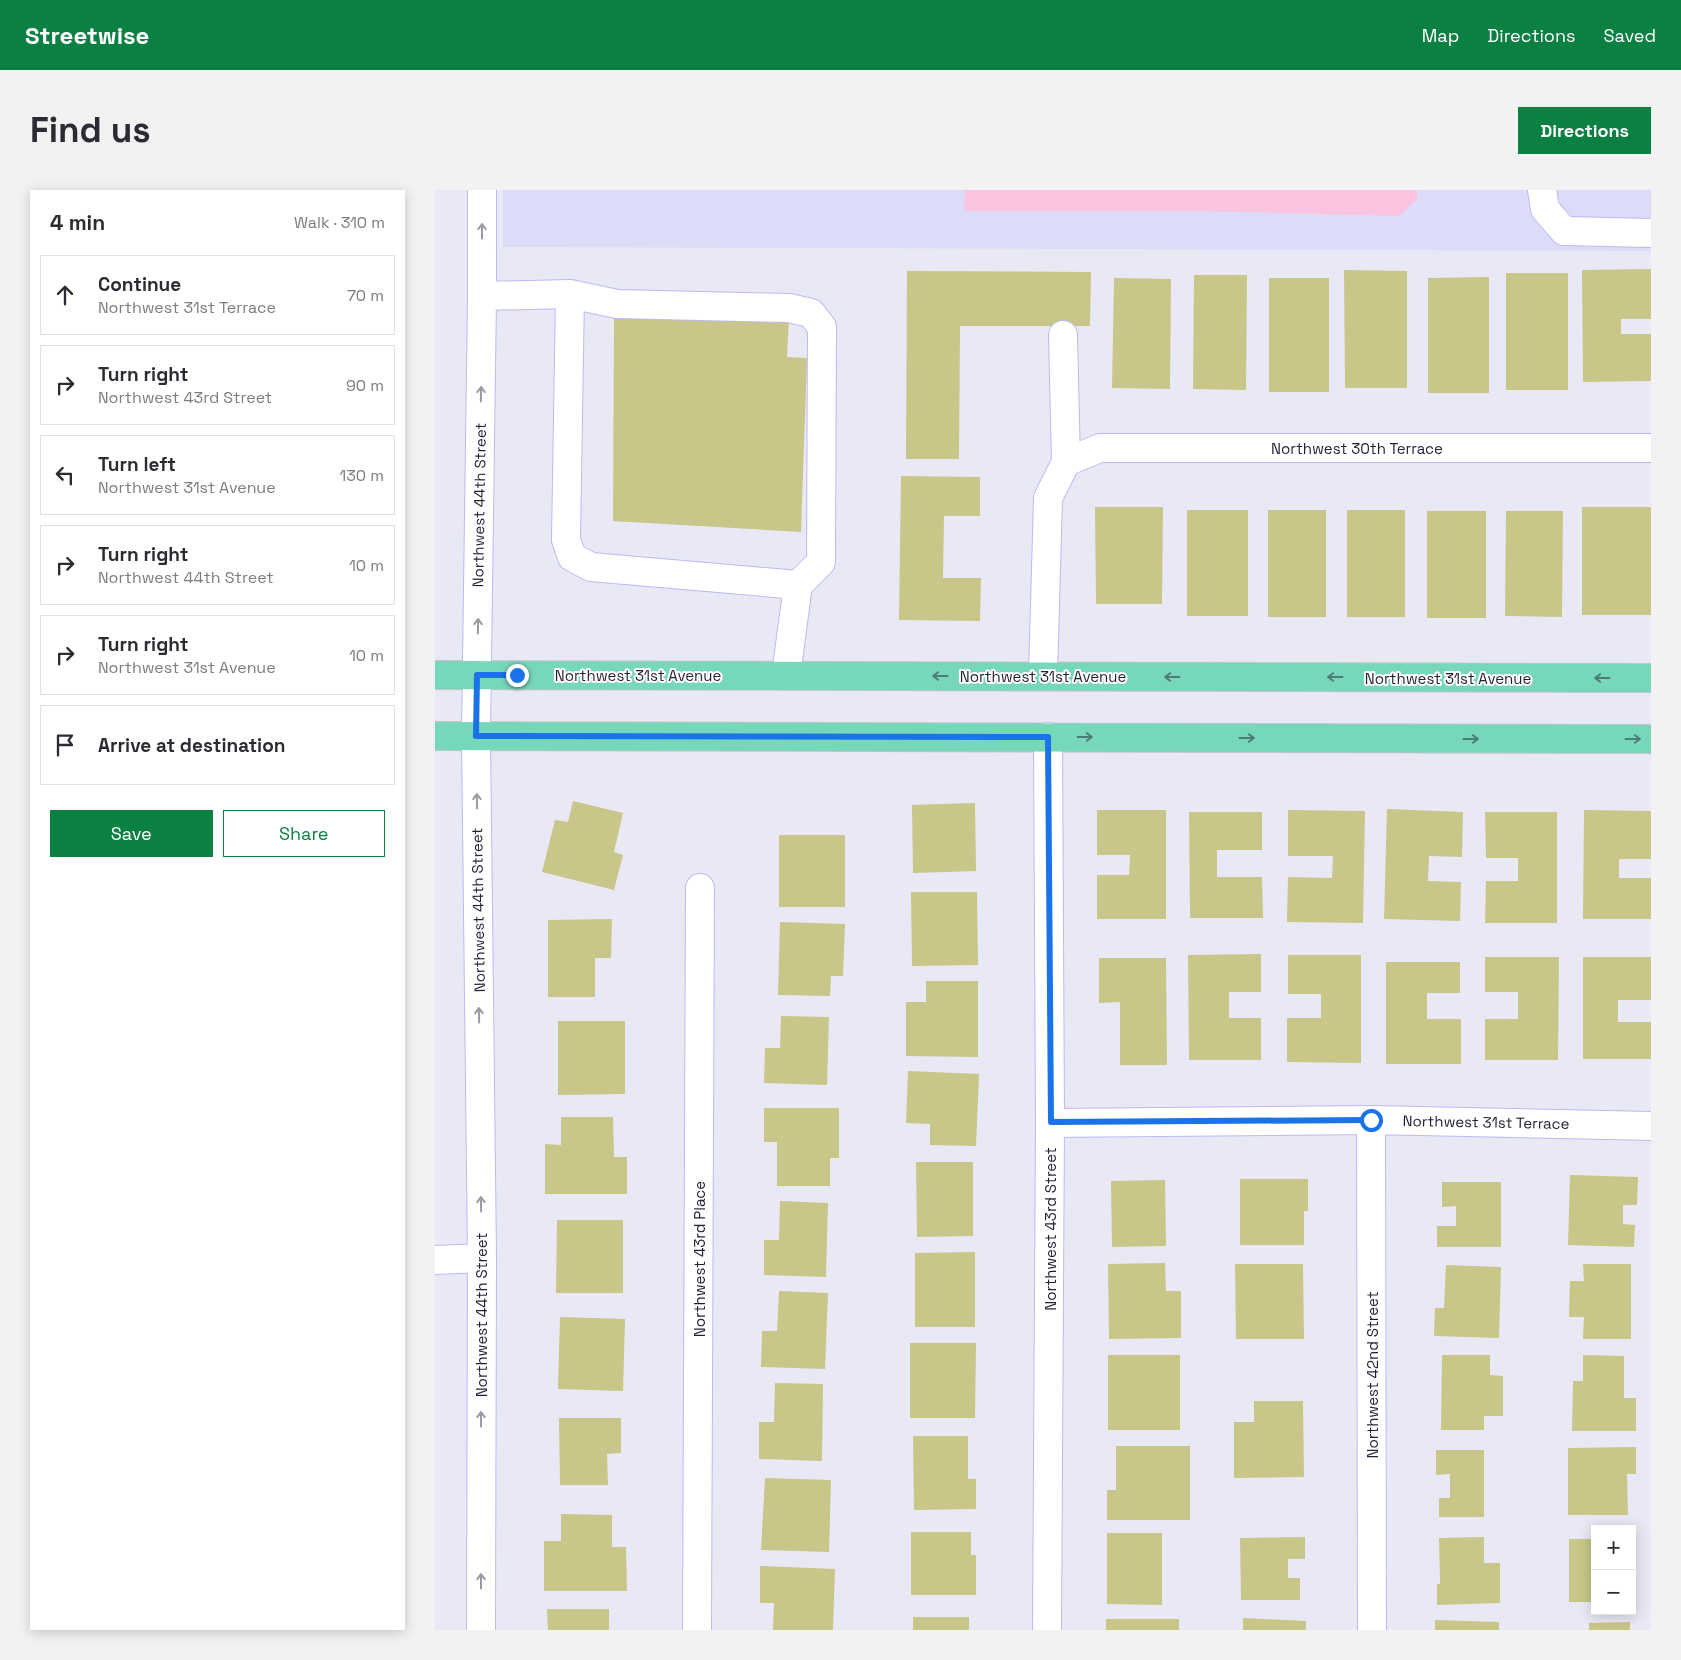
<!DOCTYPE html>
<meta charset="utf-8">
<style>
:root{--surface:#fff;--page:#f2f2f3;--text:#2b2b33;--muted:#7c7c81;--line:#e1e1e2;--accent:#0b8043}
body{margin:0;font-family:"Space Grotesk",sans-serif;background:var(--page);color:var(--text)}
.controls{position:absolute;right:15px;bottom:15px;display:grid;overflow:hidden;border-radius:0px;box-shadow:0 2px 12px #0003}
.controls button{width:45px;height:45px;display:grid;place-items:center;padding:0;border:0;border-bottom:1px solid var(--line);background:var(--surface);color:var(--text);font:25px sans-serif}
.stop{position:absolute;width:15px;height:15px;margin:-11px;border:4px solid #1a73e8;border-radius:50%;background:#fff}
.stop.end{background:#1a73e8;border-color:#fff;box-shadow:0 1px 5px #0008}
.list{margin:0;padding:0;list-style:none}
h2{display:flex;justify-content:space-between;align-items:center;height:65px;margin:0;padding:0 20px;font-size:21px}
h2 small{font-size:16px;font-weight:400;color:var(--muted)}
.list li{display:grid;grid-template-columns:32px 1fr auto;gap:15px;align-items:center;box-sizing:border-box;height:80px;margin:0 10px 10px;padding:0 10px;border:1px solid var(--line);border-radius:0px}
.list b{display:block;font-size:19px;white-space:nowrap}
.list p{margin:0;font-size:16px;white-space:nowrap;color:var(--muted)}
.list em{font-size:16px;font-style:normal;color:var(--muted)}
.actions{display:flex;gap:10px;padding:15px 20px}
.actions a{flex:1;padding:11px 0;border:1px solid var(--accent);border-radius:0px;text-align:center;font-size:18px;color:var(--accent)}
.actions .main{background:var(--accent);color:#fff}
.icon{flex:none;width:28px;height:28px;fill:none;stroke:currentColor;stroke-width:2;stroke-linecap:round;stroke-linejoin:round}
.map{position:relative;flex:none;width:1216px;height:1440px;overflow:hidden;border-radius:0px}
header{display:flex;align-items:center;gap:30px;box-sizing:border-box;height:70px;padding:0 25px;background:var(--accent);color:#fff}
header strong{font-size:24px}
nav{display:flex;gap:28px;margin-inline-start:auto;font-size:18px}
.intro{display:flex;align-items:center;justify-content:space-between;box-sizing:border-box;height:120px;padding:0 30px}
h1{margin:0;font-size:35px}
.button{padding:12px 22px;border-radius:0px;background:var(--accent);color:#fff;font-size:18px;font-weight:700}
main{display:flex;gap:30px;padding:0 30px}
aside{flex:1;background:var(--surface);border-radius:0px;box-shadow:0 2px 12px #0003}
.map>svg:first-child{display:block}
</style>
<header>
<strong>Streetwise</strong>
<nav><a>Map</a><a>Directions</a><a>Saved</a></nav>
</header>
<div class="intro"><h1>Find us</h1><a class="button">Directions</a></div>
<main>
<aside>
<h2>4 min<small>Walk · 310 m</small></h2>
<ul class="list">
<li><svg class="icon" aria-label="ahead" viewBox="0 0 24 24"><path d="M12 20V5M6 11l6-6 6 6"/></svg><div><b>Continue</b><p>Northwest 31st Terrace</p></div><em>70 m</em></li>
<li><svg class="icon" aria-label="right" viewBox="0 0 24 24"><path d="M7 20v-9h11M14 6l5 5-5 5"/></svg><div><b>Turn right</b><p>Northwest 43rd Street</p></div><em>90 m</em></li>
<li><svg class="icon" aria-label="left" viewBox="0 0 24 24"><path d="M17 20v-9H6M10 6l-5 5 5 5"/></svg><div><b>Turn left</b><p>Northwest 31st Avenue</p></div><em>130 m</em></li>
<li><svg class="icon" aria-label="right" viewBox="0 0 24 24"><path d="M7 20v-9h11M14 6l5 5-5 5"/></svg><div><b>Turn right</b><p>Northwest 44th Street</p></div><em>10 m</em></li>
<li><svg class="icon" aria-label="right" viewBox="0 0 24 24"><path d="M7 20v-9h11M14 6l5 5-5 5"/></svg><div><b>Turn right</b><p>Northwest 31st Avenue</p></div><em>10 m</em></li>
<li><svg class="icon" aria-label="arrive" viewBox="0 0 24 24"><path d="M6 21V4h12l-3 4 3 4H6"/></svg><div><b>Arrive at destination</b></div></li>
</ul>
<div class="actions"><a class="main">Save</a><a>Share</a></div>
</aside>
<div class="map">
<svg width="1216" height="1440" viewBox="0 0 1216 1440">
<rect width="100%" height="100%" fill="#e9e9f5"/>
<!-- built -->
<path fill="#dddcf8" d="M68 0H1216V61L68 57Z"/>
<!-- green -->
<path fill="#fac4e0" d="M530 0H982V9L964 26 761 21H529Z"/>
<!-- building -->
<path fill="#c8c688" d="M1216 79V129H1186V144H1216V191L1148 192 1147 80Z
M909 80 972 81V198H910Z
M472 81 656 82 655 136H525L524 269H471Z
M1071 83H1133V200H1071Z
M759 85H812L811 200 758 199Z
M1054 87V203H993V88Z
M679 88 736 89 735 199 677 198Z
M834 88H894V202H834Z
M179 126 354 128 352 167 372 168 366 342 178 331Z
M466 286 545 287V326H509L508 388H546L545 431 464 430Z
M660 317H728L727 414H661Z
M1147 317H1216V425H1147Z
M752 320H813V426H752Z
M833 320H891V427H833Z
M912 320H970V427H912Z
M992 321H1051V428H992Z
M1071 321H1128L1127 427 1070 426Z
M138 611 188 623 179 662 188 665 179 700 107 682 120 630 133 632Z
M540 613 541 681 478 683 477 615Z
M952 619 1028 622 1027 667 994 666 993 691 1026 692 1025 731 949 729Z
M662 620H731V729H662V685H694L695 665H662Z
M853 620 930 621 928 733 852 732 853 687 897 688 898 666H853Z
M1149 620 1216 621V669H1184V688H1216V729H1148Z
M754 622H827V660H782V687H827L828 728H755Z
M1050 622H1122V733H1050L1051 691H1083V668H1051Z
M344 645H410V717H344Z
M476 702H542L543 775 477 776Z
M177 729 176 768H160V807H113V730Z
M345 732 410 734 408 786H396L395 806 343 805Z
M826 764V802H794V828H826V870H754L753 765Z
M853 765H926V873L852 872V828H886V804H853Z
M1050 767H1124L1123 870H1050V829H1083V802H1050Z
M1148 767H1216V810H1183V832H1216V869H1148Z
M664 768H731L732 875H685V812L664 813Z
M951 772H1025V803H992V829H1026V874H951Z
M491 791H543V867L471 866V812H491Z
M346 826 394 827 392 895 329 893 330 858H345Z
M123 831H190V904L123 905Z
M473 881 544 884 541 956 495 955V934L471 933Z
M329 918H404V968H395V996H342V952H329Z
M126 927H178L179 967H192V1004H110V954L126 955Z
M481 972H538V1046L482 1047Z
M1135 985 1203 987 1202 1015H1188V1034L1200 1035 1199 1057 1133 1055Z
M805 989H873V1021H869V1055H805Z
M730 990 731 1056 677 1057 676 991Z
M1007 992H1066V1057H1002V1036H1021V1016L1007 1017Z
M345 1011 393 1013 391 1087 329 1085V1050H344Z
M122 1030H188V1103H121Z
M540 1062V1137H480V1063Z
M730 1073 731 1101H746V1148L674 1149 673 1074Z
M800 1074H868L869 1149H801Z
M1148 1074H1196V1149H1148L1149 1127H1134L1135 1091H1149Z
M1011 1075 1066 1077 1064 1148 999 1146 1000 1118H1009Z
M344 1101 393 1103 390 1179 326 1177 327 1141H342Z
M125 1127 190 1129 188 1201 123 1199Z
M475 1153H541L540 1228H475Z
M673 1165H745V1240H673Z
M1007 1165H1055V1185L1068 1186V1226H1049V1240H1006Z
M1148 1165 1189 1166V1208H1201V1241H1137L1138 1191H1148Z
M340 1193 388 1194 387 1271 324 1269V1232H339Z
M819 1211H868L869 1287 799 1288V1232H819Z
M124 1228H186V1263L172 1264 173 1295H125Z
M478 1246H533V1289H541V1319L479 1320Z
M681 1256H755V1330H672V1300H681Z
M1201 1257V1284H1192L1193 1325H1133V1258Z
M1001 1260H1049V1327H1004V1308H1015V1284L1001 1285Z
M330 1288 396 1290 394 1362 326 1360Z
M126 1324 177 1325V1357H191L192 1401H109V1351H126Z
M476 1342H536V1365H541V1405H476Z
M672 1343H727V1415L672 1414Z
M870 1347V1369H853V1388H865V1410H806L805 1348Z
M1049 1347V1373H1065V1413L1002 1415V1394H1005L1004 1348Z
M1134 1349H1160V1412H1134Z
M325 1376 400 1379 398 1440H338L339 1413H325Z
M112 1419H174V1440H113Z
M478 1427H534V1440H478Z
M808 1428 871 1431V1440H808Z
M671 1429H744V1440H671Z
M1000 1430 1064 1432V1440H1000Z
M1195 1432V1440H1154V1433Z"/>
<g fill="none" stroke-linecap="round" stroke-linejoin="round">
<defs>
<path id="minor" d="M1107 0 1110 19 1129 41 1216 43
M135 104 182 114 354 118 376 123 387 137 386 372 363 395
M47 106 135 104 131 350 137 367 156 377 363 395 351 485
M631 272 665 258H1216
M608 486 613 308 631 272 628 145
M936 930 937 1440
M615 933 936 930 1216 936
M0 1070 47 1068
M46 1440 47 1068 41 546 47 106V0
M262 1440 265 698
M612 1440 615 933 613 547"/>
<path id="major" d="M0 485 1216 488
M0 546 1216 549"/>
</defs>
<!-- minor casing -->
<use href="#minor" stroke="#bcb9f4" stroke-width="30"/>
<!-- major casing -->
<use href="#major" stroke="#c5c5ca" stroke-width="30"/>
<!-- minor -->
<use href="#minor" stroke="#fff" stroke-width="28"/>
<!-- major -->
<use href="#major" stroke="#76d7bb" stroke-width="28"/>
</g>
<!-- one-way arrows -->
<defs><path id="oneway-shaft" d="M-6 0H5M1.5-3L5.5 0L1.5 3" fill="none" stroke-width="1.6" stroke-linecap="round" stroke-linejoin="round" transform="scale(1.25)"/></defs>
<g stroke="#9b9aa4">
<use href="#oneway-shaft" transform="translate(47 41) rotate(-90)"/>
<use href="#oneway-shaft" transform="translate(46 204) rotate(-89)"/>
<use href="#oneway-shaft" transform="translate(43 436) rotate(-89)"/>
<use href="#oneway-shaft" transform="translate(42 611) rotate(-91)"/>
<use href="#oneway-shaft" transform="translate(44 825) rotate(-91)"/>
<use href="#oneway-shaft" transform="translate(46 1014) rotate(-91)"/>
<use href="#oneway-shaft" transform="translate(46 1229) rotate(-90)"/>
<use href="#oneway-shaft" transform="translate(46 1391) rotate(-90)"/>
</g>
<g stroke="#4c7b78">
<use href="#oneway-shaft" transform="translate(505 486) rotate(-180)"/>
<use href="#oneway-shaft" transform="translate(737 487) rotate(-180)"/>
<use href="#oneway-shaft" transform="translate(900 487) rotate(-180)"/>
<use href="#oneway-shaft" transform="translate(1167 488) rotate(-180)"/>
<use href="#oneway-shaft" transform="translate(650 547)"/>
<use href="#oneway-shaft" transform="translate(812 548)"/>
<use href="#oneway-shaft" transform="translate(1036 549)"/>
<use href="#oneway-shaft" transform="translate(1198 549)"/>
</g>
<g fill="none" stroke-linecap="round" stroke-linejoin="round">
<!-- route -->
<path stroke="#1a73e8" stroke-width="6" d="M82 485H42L41 546 613 547 616 932 936 930"/>
</g>
<g text-anchor="middle" dominant-baseline="central" stroke-width="4" stroke-linejoin="round" paint-order="stroke">
<!-- street labels -->
<g font-size="15" fill="#211f35" stroke="#fff">
<text x="922" y="258">Northwest 30th Terrace</text>
<text transform="translate(44 315) rotate(-89)">Northwest 44th Street</text>
<text x="203" y="485">Northwest 31st Avenue</text>
<text x="608" y="486">Northwest 31st Avenue</text>
<text x="1013" y="488">Northwest 31st Avenue</text>
<text transform="translate(43 720) rotate(-91)">Northwest 44th Street</text>
<text transform="translate(1051 932) rotate(1)">Northwest 31st Terrace</text>
<text transform="translate(615 1039) rotate(-90)">Northwest 43rd Street</text>
<text transform="translate(264 1069) rotate(-90)">Northwest 43rd Place</text>
<text transform="translate(46 1125) rotate(-90)">Northwest 44th Street</text>
<text transform="translate(937 1185) rotate(-90)">Northwest 42nd Street</text>
</g>
</g>
</svg>
<div class="controls">
<button>+</button>
<button>−</button>
</div>
<div class="stop" style="left:936px;top:930px"></div>
<div class="stop end" style="left:82px;top:485px"></div>
</div>
</main>
